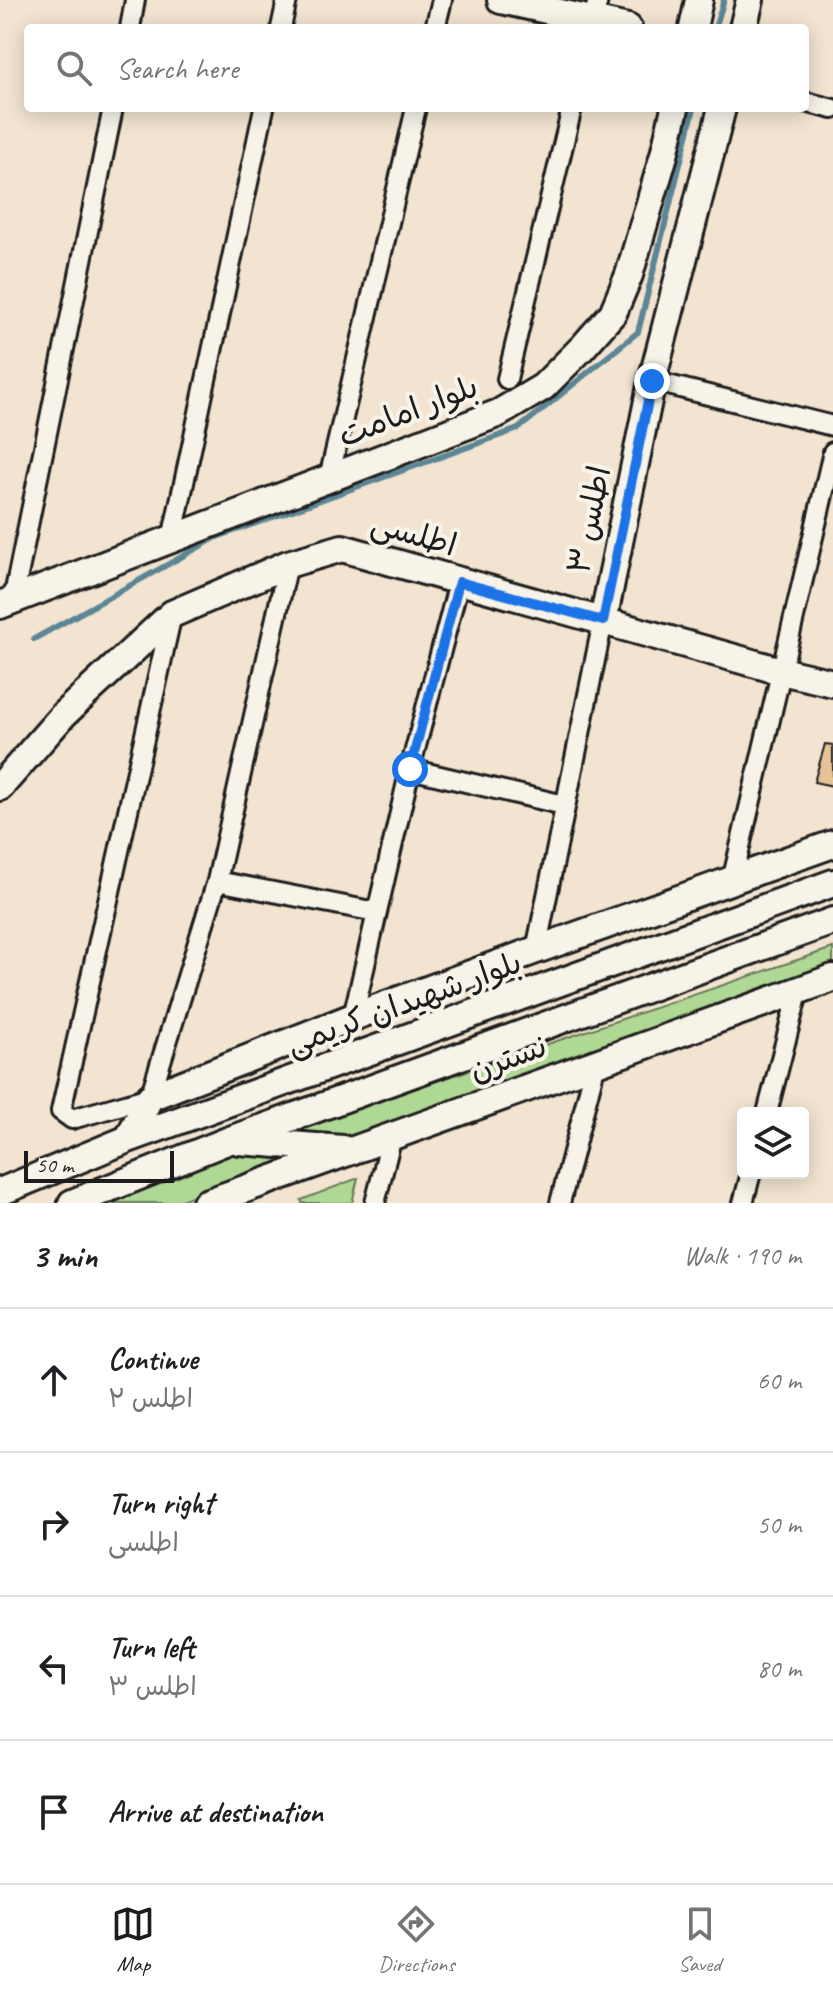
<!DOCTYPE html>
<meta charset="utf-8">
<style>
:root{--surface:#fff;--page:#f2f2f2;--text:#202124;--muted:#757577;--line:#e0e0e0;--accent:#1c1c1c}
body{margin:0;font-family:Caveat,"Playpen Sans Arabic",sans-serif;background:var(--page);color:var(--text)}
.controls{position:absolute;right:24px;bottom:24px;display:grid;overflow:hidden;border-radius:8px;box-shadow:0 4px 20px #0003}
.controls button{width:72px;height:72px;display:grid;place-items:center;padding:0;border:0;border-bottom:2px solid var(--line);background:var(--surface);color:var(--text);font:40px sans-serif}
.scale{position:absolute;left:24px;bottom:20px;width:150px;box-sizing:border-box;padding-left:8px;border:4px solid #1c1c1c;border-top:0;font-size:22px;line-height:28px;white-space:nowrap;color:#1c1c1c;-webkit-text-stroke:6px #f7f3e8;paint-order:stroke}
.stop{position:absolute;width:24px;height:24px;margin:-18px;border:6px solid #1a73e8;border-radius:50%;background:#fff}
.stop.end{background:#1a73e8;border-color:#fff;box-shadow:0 2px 8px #0008}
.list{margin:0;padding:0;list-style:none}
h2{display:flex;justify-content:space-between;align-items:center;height:104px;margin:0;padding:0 32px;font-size:34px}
h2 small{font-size:26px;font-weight:400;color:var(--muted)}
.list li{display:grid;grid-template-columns:52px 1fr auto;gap:24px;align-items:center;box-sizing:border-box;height:144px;padding:0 32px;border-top:2px solid var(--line)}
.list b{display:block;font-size:30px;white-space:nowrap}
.list p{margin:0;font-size:26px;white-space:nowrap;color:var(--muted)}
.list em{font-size:26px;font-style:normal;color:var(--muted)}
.icon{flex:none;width:44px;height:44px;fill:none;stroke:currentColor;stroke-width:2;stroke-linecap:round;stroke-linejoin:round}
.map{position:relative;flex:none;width:833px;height:1203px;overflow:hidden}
.search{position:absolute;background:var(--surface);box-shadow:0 4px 20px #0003;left:24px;right:24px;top:24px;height:88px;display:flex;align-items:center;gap:20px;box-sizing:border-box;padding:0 28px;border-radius:8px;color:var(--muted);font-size:30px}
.sheet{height:680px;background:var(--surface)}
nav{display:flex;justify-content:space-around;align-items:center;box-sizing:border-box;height:112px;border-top:2px solid var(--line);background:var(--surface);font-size:22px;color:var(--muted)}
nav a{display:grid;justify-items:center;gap:4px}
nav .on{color:var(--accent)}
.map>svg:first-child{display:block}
</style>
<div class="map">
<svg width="833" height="1203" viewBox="0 0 833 1203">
<rect width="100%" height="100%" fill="#f2e4d0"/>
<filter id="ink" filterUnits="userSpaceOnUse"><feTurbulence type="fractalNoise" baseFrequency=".0125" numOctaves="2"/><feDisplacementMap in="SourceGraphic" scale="16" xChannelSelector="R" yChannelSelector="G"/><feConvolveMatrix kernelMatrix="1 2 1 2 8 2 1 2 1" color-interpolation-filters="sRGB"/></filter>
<g filter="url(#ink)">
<!-- green -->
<path fill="#afd895" stroke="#667a58" stroke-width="2" d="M833 948V967L343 1139 280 1134Z
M234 1152 288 1161 173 1203H97Z
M358 1178 352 1203H302L301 1200Z"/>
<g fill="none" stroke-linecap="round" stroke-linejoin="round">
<!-- stream -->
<path stroke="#5c8696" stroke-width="6" d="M715 28 724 0
M34 639 217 537 518 429 638 332 694 108"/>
</g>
<!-- building -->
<path fill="#e6c297" stroke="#1c1c1c" stroke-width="2" d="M825 744 833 745V786L814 782Z"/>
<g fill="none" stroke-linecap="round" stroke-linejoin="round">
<defs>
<path id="street" d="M130 28 135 0
M281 28 287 0
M435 28 442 0
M591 28 598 0
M805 102 833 109
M507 379 572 108
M652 381 833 426
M329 478 416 108
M172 539 264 108
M13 600 113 108
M172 614 61 1111 72 1119 150 1097 217 881 288 564
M410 769 564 805
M217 881 376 912
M732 881 833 452
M536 950 603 621
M353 1017 410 769 459 582
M767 1113 799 989
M375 1203 392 1136
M560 1203 596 1063
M743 1203 751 1173"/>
<path id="secondary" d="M501 0 628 28
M693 28 699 0
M743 28 750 0
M0 605 499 413 543 387 582 348 613 313 629 275 664 155 675 108
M603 621 652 381 722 108
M0 787 64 714 172 614 288 564 342 548 781 671 833 683
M128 1139 150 1097 353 1017 536 950 833 844
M239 1141 343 1149
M0 1192 128 1139 833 883
M72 1203 227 1141 833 921
M206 1203 833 978"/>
</defs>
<!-- street casing -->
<use href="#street" stroke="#1c1c1c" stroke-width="24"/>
<!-- secondary casing -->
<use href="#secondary" stroke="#1c1c1c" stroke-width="32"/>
<!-- street -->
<use href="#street" stroke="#f7f3e8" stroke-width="18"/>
<!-- secondary -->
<use href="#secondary" stroke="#f7f3e8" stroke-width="26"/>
</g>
</g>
<g fill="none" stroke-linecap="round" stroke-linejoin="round" filter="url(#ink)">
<!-- route -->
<path stroke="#1a73e8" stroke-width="10" d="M410 769 459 582 603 621 652 381"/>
</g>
<g text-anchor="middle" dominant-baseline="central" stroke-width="8" stroke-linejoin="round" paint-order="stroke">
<!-- street labels -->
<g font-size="32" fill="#1c1c1c" stroke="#f7f3e8">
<text transform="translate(408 411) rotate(-21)">بلوار امامت</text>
<text transform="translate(589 520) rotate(-78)">اطلس ۳</text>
<text transform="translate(414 534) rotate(16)">اطلسی</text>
<text transform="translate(404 1003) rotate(-20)">بلوار شهیدان کریمی</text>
<text transform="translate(508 1058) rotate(-20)">نسترن</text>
</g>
</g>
</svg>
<div class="controls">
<button><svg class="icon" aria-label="layers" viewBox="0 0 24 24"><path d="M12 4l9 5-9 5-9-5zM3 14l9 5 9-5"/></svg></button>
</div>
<div class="scale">50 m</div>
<div class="stop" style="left:410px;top:769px"></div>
<div class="stop end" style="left:652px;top:381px"></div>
<div class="search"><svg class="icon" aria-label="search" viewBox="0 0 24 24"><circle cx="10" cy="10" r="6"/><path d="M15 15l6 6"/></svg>Search here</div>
</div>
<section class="sheet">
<h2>3 min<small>Walk · 190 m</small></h2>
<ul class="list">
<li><svg class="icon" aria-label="ahead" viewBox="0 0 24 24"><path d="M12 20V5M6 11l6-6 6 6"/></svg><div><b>Continue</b><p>اطلس ۲</p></div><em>60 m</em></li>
<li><svg class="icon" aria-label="right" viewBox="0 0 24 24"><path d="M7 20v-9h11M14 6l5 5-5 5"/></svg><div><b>Turn right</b><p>اطلسی</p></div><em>50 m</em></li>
<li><svg class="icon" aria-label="left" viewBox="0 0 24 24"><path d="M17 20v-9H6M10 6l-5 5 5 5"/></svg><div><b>Turn left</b><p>اطلس ۳</p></div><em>80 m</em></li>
<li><svg class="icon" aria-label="arrive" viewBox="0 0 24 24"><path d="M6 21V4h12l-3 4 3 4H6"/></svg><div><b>Arrive at destination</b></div></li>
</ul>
</section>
<nav>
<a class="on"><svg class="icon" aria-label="map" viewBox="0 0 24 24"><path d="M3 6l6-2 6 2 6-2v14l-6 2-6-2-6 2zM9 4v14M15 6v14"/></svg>Map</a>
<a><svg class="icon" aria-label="directions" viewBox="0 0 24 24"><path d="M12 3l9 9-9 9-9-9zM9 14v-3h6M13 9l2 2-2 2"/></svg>Directions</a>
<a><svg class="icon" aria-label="saved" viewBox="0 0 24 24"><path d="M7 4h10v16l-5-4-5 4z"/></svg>Saved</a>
</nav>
